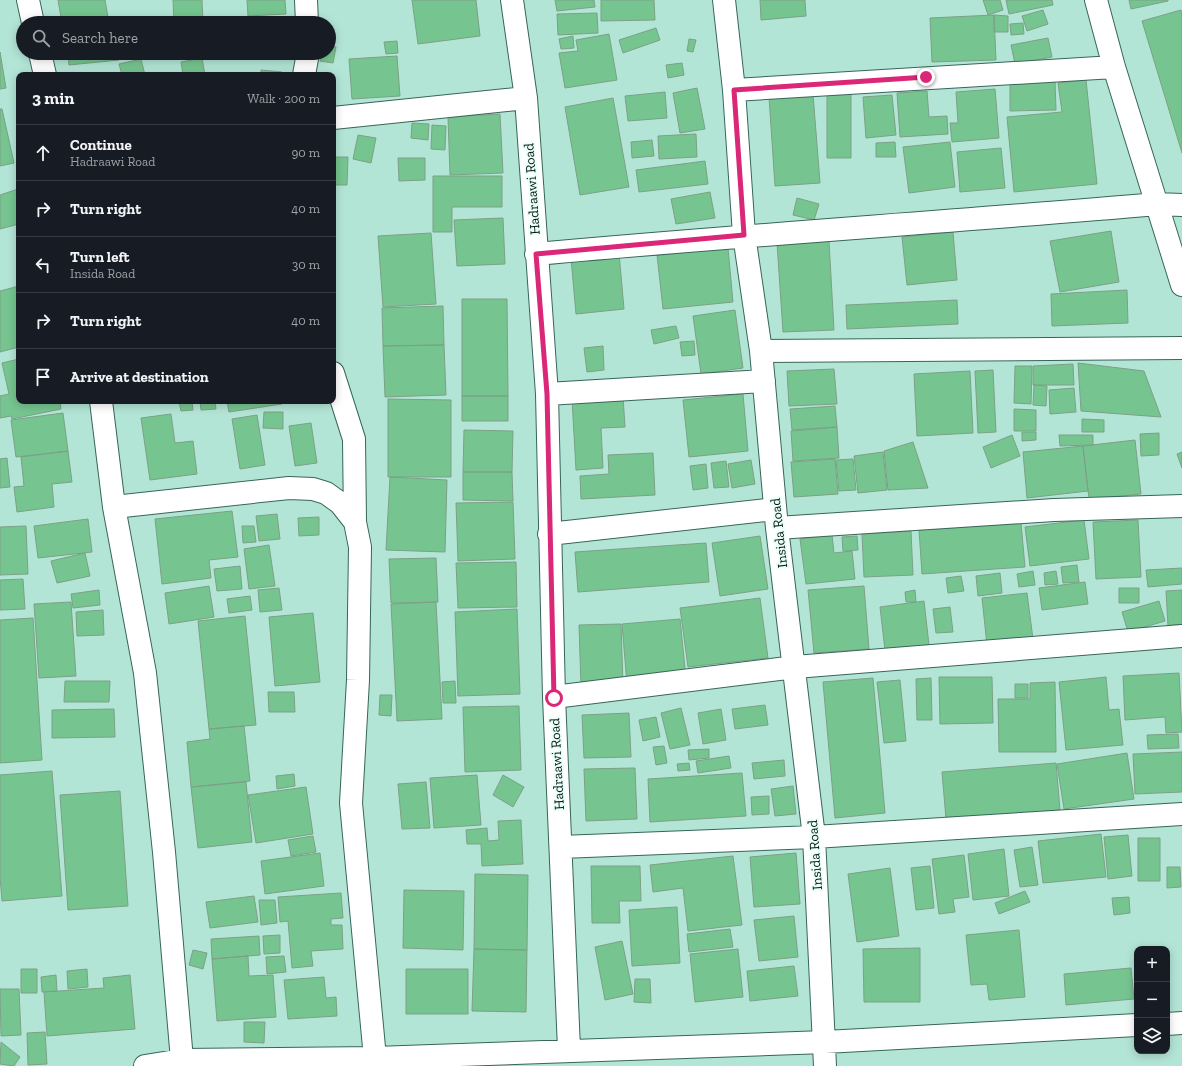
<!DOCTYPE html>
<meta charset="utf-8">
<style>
:root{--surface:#171b24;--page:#242831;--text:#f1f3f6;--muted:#9ea1a6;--line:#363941}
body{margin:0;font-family:"Zilla Slab",serif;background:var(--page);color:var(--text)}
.controls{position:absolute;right:12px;bottom:12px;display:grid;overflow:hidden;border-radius:8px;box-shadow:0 2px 10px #0003}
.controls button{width:36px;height:36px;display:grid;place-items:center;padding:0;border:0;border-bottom:1px solid var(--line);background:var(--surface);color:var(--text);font:20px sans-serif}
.stop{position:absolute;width:12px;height:12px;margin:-9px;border:3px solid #db2777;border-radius:50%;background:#fff}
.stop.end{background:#db2777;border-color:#fff;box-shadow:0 1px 4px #0008}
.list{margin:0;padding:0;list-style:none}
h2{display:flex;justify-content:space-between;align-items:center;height:52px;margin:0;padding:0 16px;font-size:17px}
h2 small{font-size:13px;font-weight:400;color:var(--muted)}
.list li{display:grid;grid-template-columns:26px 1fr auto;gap:12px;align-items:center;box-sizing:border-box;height:56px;padding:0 16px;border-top:1px solid var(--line)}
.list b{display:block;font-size:15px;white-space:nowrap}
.list p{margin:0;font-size:13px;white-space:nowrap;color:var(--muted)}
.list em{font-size:13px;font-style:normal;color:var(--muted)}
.icon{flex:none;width:22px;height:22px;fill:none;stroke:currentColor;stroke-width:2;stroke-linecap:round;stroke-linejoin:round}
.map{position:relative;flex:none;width:1182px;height:1066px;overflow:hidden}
.search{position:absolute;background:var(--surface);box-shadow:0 2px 10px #0003;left:16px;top:16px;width:320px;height:44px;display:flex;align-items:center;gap:10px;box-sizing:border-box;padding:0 14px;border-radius:22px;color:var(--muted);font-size:15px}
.panel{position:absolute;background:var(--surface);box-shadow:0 2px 10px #0003;left:16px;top:72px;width:320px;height:332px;border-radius:8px}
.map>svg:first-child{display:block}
</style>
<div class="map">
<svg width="1182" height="1066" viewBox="0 0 1182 1066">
<rect width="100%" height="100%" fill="#b3e5d6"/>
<!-- building -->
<path fill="#76c590" stroke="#7ba186" d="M58 0H105L109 23H62Z
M173 0H202L203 23H174Z
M247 0H285L286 14 248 16Z
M412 0H476L480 36 418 44Z
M555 0H594L595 7 557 11Z
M601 0H654L655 20 601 21Z
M760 0H805L806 16 761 20Z
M983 0H1000L1003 10 988 15Z
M1006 0H1052L1053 5 1009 14Z
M1129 0H1168V1L1131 9Z
M1043 10 1048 24 1027 31 1022 16Z
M1181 10 1182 15V153L1142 21Z
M597 13 598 33 558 35 557 14Z
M994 15 996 60 932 62 930 18Z
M994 15 1008 16V32H994Z
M1023 23 1024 34 1011 35 1010 24Z
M656 28 660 40 623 53 619 40Z
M609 34 617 80 565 88 559 53 578 51 576 40Z
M573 36 574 48 561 49 559 39Z
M1048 38 1052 57 1015 64 1011 45Z
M689 39 696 40 693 52 687 51Z
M397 41 398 53 386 54 384 42Z
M329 46 336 47 333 63 320 61 322 53H329Z
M0 52 6 88 0 89Z
M68 53H118L119 60 69 65Z
M397 56 400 96 352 99 349 59Z
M202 58 205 75H183L181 62Z
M141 59 145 75H122L119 64Z
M682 63 684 75 668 78 666 65Z
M261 70 282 72V75H261Z
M1086 80 1097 184 1014 192 1007 117 1062 112 1058 83Z
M1055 81 1056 110 1010 111V82Z
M697 88 705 129 680 133 673 93Z
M995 89 999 138 952 142 950 123H958L956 92Z
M927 91 929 117 947 116 948 134 900 137 897 93Z
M665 92 667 118 628 121 625 96Z
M827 92H851V158H827Z
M813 94 820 183 775 186 769 97Z
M892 95 896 135 866 138 863 97Z
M613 98 629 187 580 195 565 107Z
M0 109H2L14 163 0 166Z
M500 114 503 173 450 175 448 117Z
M412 123 429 124 428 140 411 138Z
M432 125 446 126 445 150 431 149Z
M696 134 697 157 659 159 658 136Z
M358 135 376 138 371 163 353 159Z
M652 140 654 156 632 158 631 142Z
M895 142 896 157H876V143Z
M950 142 955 187 909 193 903 147Z
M1001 148 1005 188 960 192 957 152Z
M333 157H348L347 185H333Z
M398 158H425V180L399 181Z
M705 161 708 184 639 192 636 170Z
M433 176H502V207H452V232H433Z
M18 189 19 224 0 229V195Z
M710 192 715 218 676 224 671 199Z
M797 198 819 204 814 220 793 215Z
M503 218 505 264 457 266 454 220Z
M1111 231 1119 282 1060 292 1050 241Z
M953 232 957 280 907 285 902 237Z
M431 233 436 304 383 307 378 236Z
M829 241 834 330 783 332 777 243Z
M728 248 733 302 663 309 657 255Z
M619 253 624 309 576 314 571 258Z
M19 286V347L0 352V291Z
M1127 290 1128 323 1052 326 1051 294Z
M462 299H507L508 396H462Z
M957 300 958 324 847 329 846 305Z
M443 306 444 345 383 346 382 308Z
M735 310 743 368 701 374 693 316Z
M676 326 679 338 654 344 651 330Z
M694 341 695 355 682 356 680 342Z
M444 345 446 395 385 397 383 346Z
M603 346 604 370 587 372 584 348Z
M19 359V401H60L61 409 12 419 11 416 0 418V396L9 394 2 363Z
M1078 363 1144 371 1161 417 1081 411Z
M1073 364 1074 385H1033V366Z
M1015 366H1032L1031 404 1014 403Z
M834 369 837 404 789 406 787 371Z
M993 370 996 432 978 433 975 371Z
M970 371 973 433 917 436 914 374Z
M1034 385 1047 386 1046 406 1033 405Z
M1074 388 1076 412 1050 414 1049 390Z
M743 394 748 451 689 457 683 400Z
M462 396H508V421H462Z
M623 396 625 427 601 428 603 468 576 470 572 399Z
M388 399 451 400V477H388Z
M179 401H192L193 410 181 411Z
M200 401H215L216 409 201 410Z
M227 401H281L282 404 229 412Z
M835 406 837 427 792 430 790 409Z
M1014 409 1036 410V431H1014Z
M264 412H283V429L263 428Z
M63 413 68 451 16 457 11 420Z
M171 414 175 443 193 441 197 474 150 480 141 418Z
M257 415 265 465 240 469 232 419Z
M1082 419 1104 420V432H1082Z
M311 423 317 463 295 466 289 426Z
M837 427 839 458 793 461 791 431Z
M464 430 513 431 512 472H463Z
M1022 432H1036V440L1022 441Z
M1159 433V455L1141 456 1140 434Z
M1012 435 1020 456 991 468 983 447Z
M1059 435H1093V445L1060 446Z
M1135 440 1141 494 1089 499 1083 446Z
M913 442 928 488 888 490 884 451Z
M1083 446 1088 491 1027 498 1023 452Z
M68 451 72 482 52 484 54 507 17 512 14 487 24 486 21 457Z
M883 452 887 490 858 493 854 456Z
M1182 452V468L1177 454Z
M653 453 655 495 581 499 580 476 609 474 608 455Z
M7 458 10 487 0 488V459Z
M835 459 838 494 794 497 791 462Z
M853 459 856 490 839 491 836 460Z
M751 460 755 484 732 488 728 464Z
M726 461 729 487 714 488 711 463Z
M706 464 708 488 693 490 690 466Z
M463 472H512L513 501 463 500Z
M390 477 447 480 445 552 386 550Z
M513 502 515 559 458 561 456 503Z
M232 511 238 557 209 560 211 578 162 584 155 519Z
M277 514 280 539 259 541 256 516Z
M319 517V535L299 536 298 518Z
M88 519 92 552 38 558 34 526Z
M1084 520 1089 559 1030 566 1025 527Z
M1138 520 1141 577 1096 579 1093 522Z
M1021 523 1025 567 922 574 919 530Z
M26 526 28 574 0 575V527Z
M242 526H254L256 542 243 543Z
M911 531 913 575 864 577 862 534Z
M832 535 834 553 852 551 855 579 806 584 800 539Z
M760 536 768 589 720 596 712 543Z
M857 536 858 550 843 551 842 537Z
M706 543 709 582 578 592 575 552Z
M269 545 275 586 249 589 244 549Z
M85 553 90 576 57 583 51 561Z
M436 558 438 602 391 603 389 559Z
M516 562 517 607 458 608 456 563Z
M1077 565 1079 582 1063 583 1061 567Z
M240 566 242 589 217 591 214 569Z
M1182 568V584L1148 587 1146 570Z
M1033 571 1035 585 1019 587 1017 574Z
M1056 571 1058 584 1045 585 1044 573Z
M1000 573 1002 593 978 596 976 576Z
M961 576 964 591 948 593 946 578Z
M23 579 25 609 0 610V580Z
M1085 582 1088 604 1042 610 1039 588Z
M209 586 214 617 169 624 165 593Z
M864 586 869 649 814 653 808 590Z
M279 588 282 610 260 612 258 590Z
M1119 588H1139V603H1119Z
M99 590 100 605 73 608 71 594Z
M915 590 916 602H906L905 592Z
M1182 590V624L1168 626 1166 591Z
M1027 593 1033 639 987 645 982 598Z
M250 596 252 610 229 613 227 599Z
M760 598 768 658 688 667 680 608Z
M924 601 929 645 885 650 880 607Z
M1159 601 1165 621 1128 632 1122 612Z
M71 602 76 676 39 678 34 604Z
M436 602 442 719 397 721 391 604Z
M950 607 953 632 936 633 933 609Z
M517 609 520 694 458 696 455 612Z
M103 610 104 635 77 636 76 612Z
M313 613 320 682 275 686 269 617Z
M245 616 256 725 209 729 198 621Z
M33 618 42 760 0 763V620Z
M680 619 686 678 627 684 622 624Z
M621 624 623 685 581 686 579 625Z
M1179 673 1182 732 1166 733 1165 717 1125 720 1123 676Z
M939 677H992L993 723 940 724Z
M1106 677 1109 710 1119 709 1123 745 1066 750 1059 682Z
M873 678 885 813 835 818 823 682Z
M931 678 932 720H917L916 679Z
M900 680 906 741 884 743 877 682Z
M65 681H110L109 702H64Z
M455 681 456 703H443L442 682Z
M1055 682 1056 752H999L998 699H1030V683Z
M1015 684H1028V698H1015Z
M268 692H294L295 712H269Z
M380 695H392L391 716 379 715Z
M765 705 768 725 735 729 732 709Z
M519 706 521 770 465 772 463 707Z
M681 708 690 745 670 749 661 713Z
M114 709 115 737 52 738V710Z
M721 709 726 740 703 744 698 713Z
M629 713 631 757 584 758 582 715Z
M656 717 660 737 643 741 639 720Z
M244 726 250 781 191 787 187 742 210 739 209 729Z
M1178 734 1179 748 1148 749 1147 735Z
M664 746 667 763 656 765 653 747Z
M709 749V758L689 760 688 750Z
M1182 752V792L1135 794 1133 754Z
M1127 753 1134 799 1064 809 1057 764Z
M729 756 731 768 698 773 696 761Z
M784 760 785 776 754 779 752 763Z
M689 763 690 770 678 771 677 764Z
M1056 763 1060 810 946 819 942 772Z
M635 768 637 819 586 821 584 769Z
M52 771 62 896 2 901 0 877V775Z
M742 773 746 816 650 822 648 779Z
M294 774 295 786 277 789 276 776Z
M477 775 481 825 434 828 430 778Z
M503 775 524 787 513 807 493 795Z
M246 782 252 842 198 848 191 787Z
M426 782 430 828 402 829 398 784Z
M793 786 796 814 775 816 771 789Z
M306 787 313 834 256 843 248 795Z
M120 791 128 906 68 910 60 795Z
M769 796V814L752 815 751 797Z
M521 820 523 864 482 866 481 844H467L466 830 487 828 488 841 499 840 498 821Z
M1101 834 1106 877 1043 883 1038 841Z
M1128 835 1132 876 1108 879 1104 837Z
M313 836 316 852 291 856 288 840Z
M1138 838H1160V881H1138Z
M1032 847 1038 885 1020 887 1014 850Z
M1004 849 1009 896 973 900 968 854Z
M320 853 324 886 265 894 261 861Z
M796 853 800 904 754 907 750 857Z
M964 855 969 897 953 899 955 912 939 914 932 859Z
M733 856 742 925 688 931 683 888 653 892 650 865Z
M591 866H640L641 901H619L620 923H592Z
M930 866 934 908 916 910 911 868Z
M1167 867H1180L1181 887 1167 888Z
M890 868 899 936 857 942 848 874Z
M475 874 528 875 527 950 474 949Z
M404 890 464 891 463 950 403 948Z
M1025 891 1030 902 999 914 995 903Z
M341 893 343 918 331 919V925H342L343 949 311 951 313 966 292 968 288 921 280 922 278 897Z
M254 896 258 922 210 928 206 902Z
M1129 897 1130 913 1114 915 1112 898Z
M259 900H275L277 923 261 925Z
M677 907 680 963 632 966 629 910Z
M794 916 798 957 759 961 754 920Z
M730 929 733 947 689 952 687 934Z
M1019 930 1025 997 989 1000 987 984 971 985 966 935Z
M280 935V953L264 954 263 936Z
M259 936 260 955 212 959 211 939Z
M622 941 633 994 605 1000 595 947Z
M920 948V1002H864L863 949Z
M474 949 527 950 526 1012 472 1011Z
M738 949 743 997 695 1002 690 954Z
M193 950 207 953 203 969 189 965Z
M248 956 249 976 273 975 276 1017 217 1021 212 959Z
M284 956 286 972 267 974 266 957Z
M794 966 798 996 750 1001 747 971Z
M1131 968 1134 999 1066 1005 1064 974Z
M21 969H37V993H21Z
M87 969 88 987 68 989 67 971Z
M406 969H468V1014H406Z
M56 975 57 991 42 992 41 977Z
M130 975 135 1029 47 1036 44 992 104 988 103 978Z
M324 977 326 998 336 997 337 1016 288 1019 284 980Z
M635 979H650L651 1003 634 1002Z
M0 989H19L21 1035 1 1036Z
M244 1022H265L264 1043 244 1042Z
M45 1032 47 1064 28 1065 27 1033Z
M1 1042 20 1057 14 1066 0 1064Z"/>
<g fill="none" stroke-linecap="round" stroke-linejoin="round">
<defs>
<path id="minor" d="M28 0 33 23
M306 0 307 23
M512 0 526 98 547 394 554 697 569 1049
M724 0 734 90 744 235 761 351 777 528 814 837 825 1066
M1096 0 1114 67 1182 285
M40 53 45 75
M304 75 308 53
M734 90 1114 67
M333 118 526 98
M536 254C743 235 950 222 1157 204L1182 205
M761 351 1182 348
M333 373 354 439 355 522
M547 394 764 381
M101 401 114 507 145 673 164 852 182 1060
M114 507 289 488 313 489 326 493 340 503 355 522 360 547 358 680 351 803 375 1058 378 1066
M777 528 1054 510 1182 506
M549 534 775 509
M554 697 795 667 1182 636
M561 847 814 837 1182 814
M1167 1024 1182 1023
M145 1066 182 1060 375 1058 825 1042 1137 1025"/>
</defs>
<!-- minor casing -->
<use href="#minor" stroke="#376659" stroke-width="24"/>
<!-- minor -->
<use href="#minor" stroke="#fff" stroke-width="22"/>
</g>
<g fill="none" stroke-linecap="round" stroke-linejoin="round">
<!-- route -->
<path stroke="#db2777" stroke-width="5" d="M554 698 547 394 536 254 744 235 734 90 926 77"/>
</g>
<g text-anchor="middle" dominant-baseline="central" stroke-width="4" stroke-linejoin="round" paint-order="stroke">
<!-- street labels -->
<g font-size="14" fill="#031510" stroke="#ebfff8">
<text transform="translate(532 189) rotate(-94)">Hadraawi Road</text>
<text transform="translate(779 533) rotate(-96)">Insida Road</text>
<text transform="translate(557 764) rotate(-93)">Hadraawi Road</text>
<text transform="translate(815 855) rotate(-94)">Insida Road</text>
</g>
</g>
</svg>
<div class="controls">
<button>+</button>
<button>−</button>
<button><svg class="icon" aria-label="layers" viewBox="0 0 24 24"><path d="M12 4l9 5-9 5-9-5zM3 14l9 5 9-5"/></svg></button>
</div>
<div class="stop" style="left:554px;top:698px"></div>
<div class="stop end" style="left:926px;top:77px"></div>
<div class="search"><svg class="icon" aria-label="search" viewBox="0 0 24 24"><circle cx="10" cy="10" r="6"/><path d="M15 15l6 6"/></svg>Search here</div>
<section class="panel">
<h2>3 min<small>Walk · 200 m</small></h2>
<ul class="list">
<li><svg class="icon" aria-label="ahead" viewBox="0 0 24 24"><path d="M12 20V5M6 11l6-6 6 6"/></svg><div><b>Continue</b><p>Hadraawi Road</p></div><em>90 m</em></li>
<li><svg class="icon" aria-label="right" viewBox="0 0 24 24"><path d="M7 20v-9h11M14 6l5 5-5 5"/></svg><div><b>Turn right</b></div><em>40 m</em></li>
<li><svg class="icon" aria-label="left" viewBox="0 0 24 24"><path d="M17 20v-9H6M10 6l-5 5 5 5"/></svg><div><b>Turn left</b><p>Insida Road</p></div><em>30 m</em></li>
<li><svg class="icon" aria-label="right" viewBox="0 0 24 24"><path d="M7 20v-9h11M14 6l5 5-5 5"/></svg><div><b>Turn right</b></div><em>40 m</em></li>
<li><svg class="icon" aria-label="arrive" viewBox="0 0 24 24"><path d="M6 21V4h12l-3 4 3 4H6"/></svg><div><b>Arrive at destination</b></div></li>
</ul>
</section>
</div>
